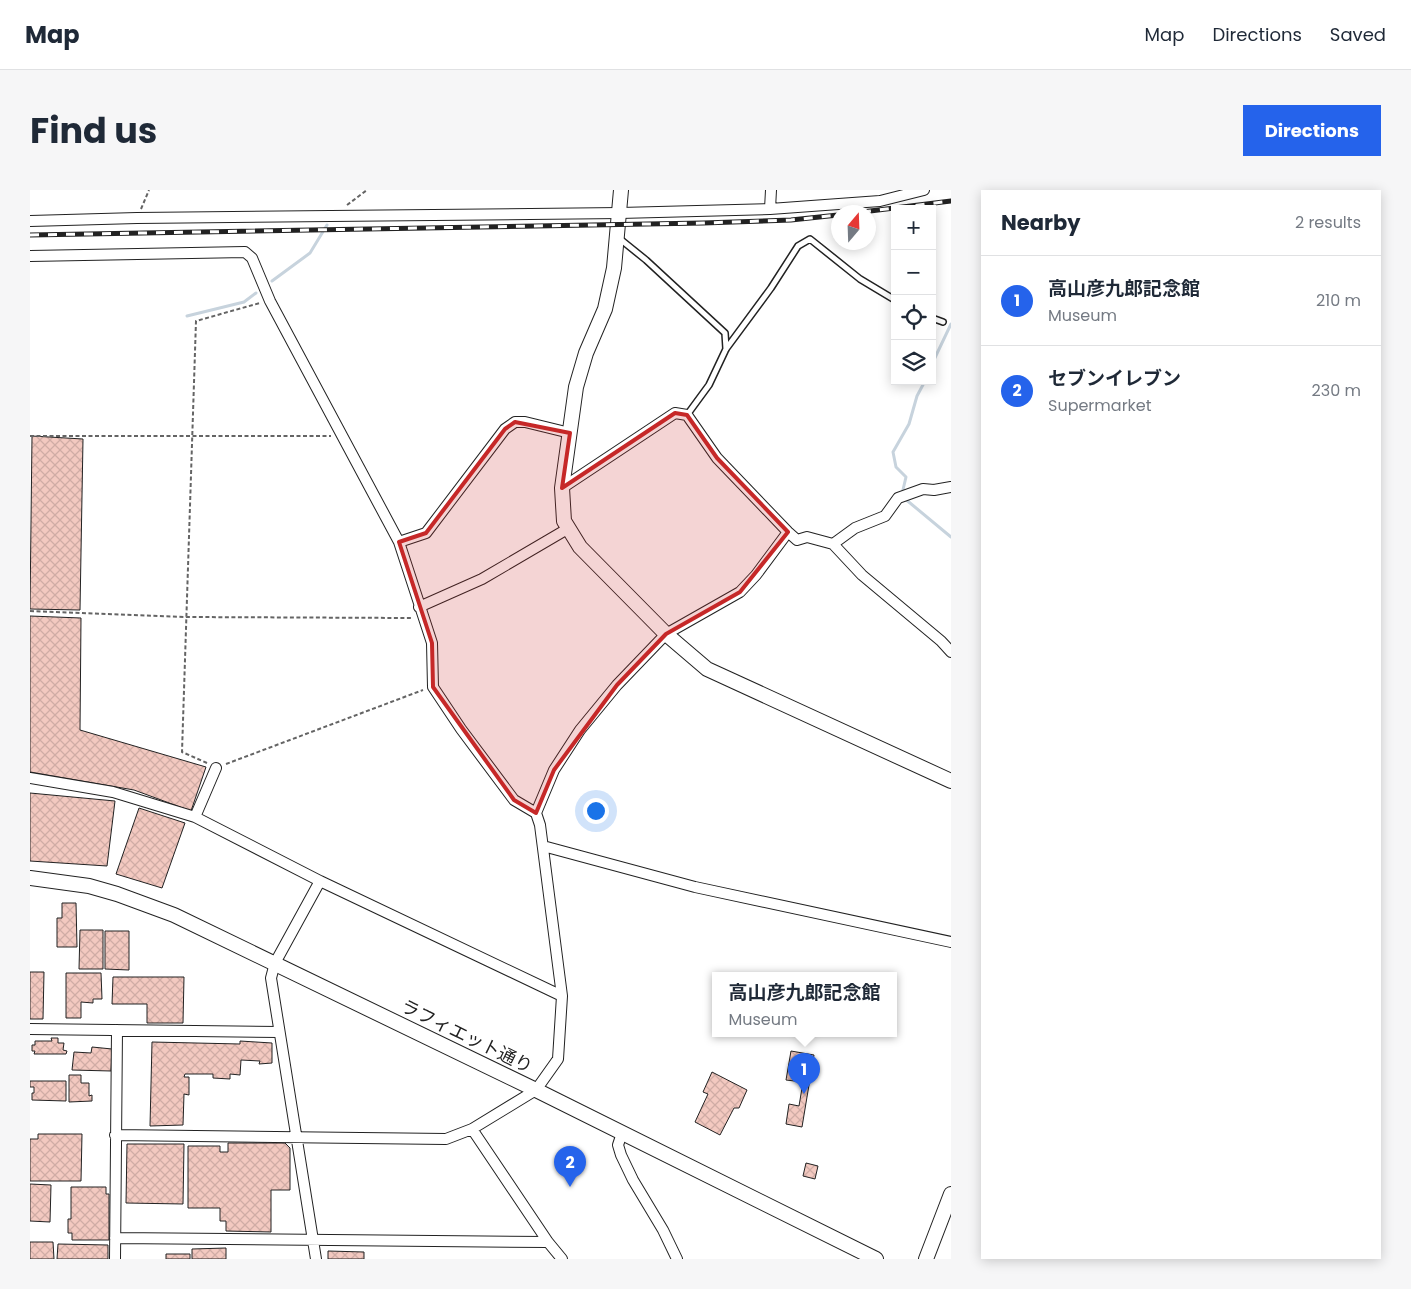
<!DOCTYPE html>
<meta charset="utf-8">
<style>
:root{--surface:#fff;--page:#f6f6f7;--text:#1f2937;--muted:#747a83;--line:#e0e1e3;--accent:#2563eb}
body{margin:0;font-family:Poppins,"Noto Sans JP",sans-serif;background:var(--page);color:var(--text)}
.controls{position:absolute;right:15px;top:15px;display:grid;overflow:hidden;border-radius:0px;box-shadow:0 2px 12px #0003}
.controls button{width:45px;height:45px;display:grid;place-items:center;padding:0;border:0;border-bottom:1px solid var(--line);background:var(--surface);color:var(--text);font:25px sans-serif}
.compass{position:absolute;left:801px;top:15px;width:45px;height:45px;border-radius:50%;background:var(--surface);box-shadow:0 2px 12px #0003;rotate:19deg}
.you{position:absolute;left:565px;top:620px;width:18px;height:18px;margin:-12px;border:4px solid #fff;border-radius:50%;background:#1a73e8;box-shadow:0 0 0 8px #1a73e833}
.badge{display:grid;place-items:center;width:32px;height:32px;border-radius:50%;background:var(--accent);color:#fff;font-size:16px;font-weight:700}
.pin{position:absolute;translate:-50% -41px;filter:drop-shadow(0 1px 2px #0008)}
.pin::after{content:'';position:absolute;top:26px;width:18px;height:15px;background:inherit;clip-path:polygon(0 0,100% 0,50% 100%)}
.popup{position:absolute;left:682px;top:782px;width:185px;height:65px;box-sizing:border-box;display:grid;place-content:center;border-radius:0px;background:var(--surface);filter:drop-shadow(0 1px 4px #0005);font-size:16px;white-space:nowrap;color:var(--muted)}
.popup b{font-size:19px;color:var(--text)}
.popup::after{content:'';position:absolute;left:50%;top:100%;margin-left:-10px;border:10px solid transparent;border-top-color:var(--surface)}
.list{margin:0;padding:0;list-style:none}
h2{display:flex;justify-content:space-between;align-items:center;height:65px;margin:0;padding:0 20px;font-size:21px}
h2 small{font-size:16px;font-weight:400;color:var(--muted)}
.list li{display:grid;grid-template-columns:32px 1fr auto;gap:15px;align-items:center;box-sizing:border-box;height:90px;padding:0 20px;border-top:1px solid var(--line)}
.list b{display:block;font-size:19px;white-space:nowrap}
.list p{margin:0;font-size:16px;white-space:nowrap;color:var(--muted)}
.list em{font-size:16px;font-style:normal;color:var(--muted)}
.icon{flex:none;width:28px;height:28px;fill:none;stroke:currentColor;stroke-width:2;stroke-linecap:round;stroke-linejoin:round}
.map{position:relative;flex:none;width:921px;height:1069px;overflow:hidden;border-radius:0px}
header{display:flex;align-items:center;gap:30px;box-sizing:border-box;height:70px;padding:0 25px;background:var(--surface);border-bottom:1px solid var(--line)}
header strong{font-size:24px}
nav{display:flex;gap:28px;margin-inline-start:auto;font-size:18px}
.intro{display:flex;align-items:center;justify-content:space-between;box-sizing:border-box;height:120px;padding:0 30px}
h1{margin:0;font-size:35px}
.button{padding:12px 22px;border-radius:0px;background:var(--accent);color:#fff;font-size:18px;font-weight:700}
main{display:flex;gap:30px;padding:0 30px}
aside{flex:1;background:var(--surface);border-radius:0px;box-shadow:0 2px 12px #0003}
.map>svg:first-child{display:block}
</style>
<header>
<strong>Map</strong>
<nav><a>Map</a><a>Directions</a><a>Saved</a></nav>
</header>
<div class="intro"><h1>Find us</h1><a class="button">Directions</a></div>
<main>
<div class="map">
<svg width="921" height="1069" viewBox="0 0 921 1069">
<defs>
<pattern id="building-cross-hatch" width="8" height="8" patternUnits="userSpaceOnUse" patternTransform="scale(1.25)"><rect width="8" height="8" fill="#f3c9c0"/><path d="M0 0l8 8M0 8l8-8" fill="none" stroke="#d0aca5"/></pattern>
</defs>
<rect width="100%" height="100%" fill="#fff"/>
<g fill="none" stroke-linecap="round" stroke-linejoin="round">
<!-- stream -->
<path stroke="#c7d3dd" stroke-width="3" d="M242 91 280 63 297 35
M157 126 214 112 226 103
M902 174 921 134
M872 304 876 287 866 277 863 262 879 234 887 206 895 191
M874 308 921 347"/>
</g>
<!-- building -->
<path fill="url(#building-cross-hatch)" stroke="#222" d="M2 246 53 249 50 420 0 419Z
M0 426 51 428 50 540 176 577 161 621 104 600 0 582Z
M0 603 85 611 77 676 0 671Z
M109 618 155 633 132 698 86 684Z
M32 713H46L47 757H27V728H32Z
M50 740H73V779H49Z
M75 741H99V780L75 779Z
M0 782H14L13 829H0Z
M36 783H71L72 809H63V813L51 812V828H36Z
M83 787H154L153 833H117V814H82Z
M21 848H28V853H34L33 860 37 861 36 864H4L5 861H2V855H5V851H22Z
M210 851 242 853V873L229 874 230 871 211 870 210 885 200 884V889L183 888V884H155L154 887H159V905L154 904 153 935 120 936 122 852 210 854Z
M62 857 82 859 81 881 42 880 44 862 61 863Z
M761 861 784 865 772 937 756 934 759 914 769 916 773 892 756 890Z
M682 882 717 900 709 918H704L690 945 665 932 678 904 673 902Z
M39 885H51V893H59V906L62 905V911L39 912Z
M0 891H36V911L2 910V903H4V897H0Z
M8 944H52L51 991H0V949H8Z
M198 953H255L260 958V1000H241V1042L196 1041V1031H190V1018H158V956H190V962H198Z
M97 954H154L153 1014 96 1013Z
M776 973 788 976 785 989 773 986Z
M0 994 21 995 20 1032 0 1031Z
M41 997H76V1004H79V1050H42V1043H38V1029H41Z
M0 1052H23L24 1069H0Z
M28 1054 78 1055V1069H27Z
M196 1058V1069H162V1059Z
M298 1061 334 1062V1069H298Z
M136 1064H160V1069H136Z"/>
<g fill="none" stroke-linecap="round" stroke-linejoin="round">
<defs>
<path id="lane" d="M590 49 616 70 695 143 696 159
M902 128 913 132
M657 225 679 195 696 159 741 98 768 56 780 49 830 89 865 110"/>
<path id="street" d="M740 19 741 0
M0 31 107 28 590 23 740 19 850 11 894 0
M0 66 215 62 222 68 240 111 369 352 402 453 403 497 431 539 484 610 506 623 510 635 532 806 528 869 506 900 442 939 416 949 85 945
M532 298 645 223 657 225 687 268 758 342 767 350 777 347 803 354 832 385 911 451 921 462
M369 352 396 343 475 239 485 232H495L540 243
M803 354 825 338 855 326 868 308 893 299 904 300 921 297
M389 417 452 389 539 338
M0 588 83 602 165 627 290 691 532 806
M506 623 524 580 550 540 587 495 636 444 710 402 726 385 758 342
M165 627 186 578
M513 656 665 697 921 752
M0 839 249 842
M442 939 518 1052 532 1069
M592 943 588 955 591 965 603 990 633 1040 647 1069
M85 1048 518 1052
M85 1069 87 840
M286 1069 241 788 245 773 290 691"/>
<path id="secondary" d="M591 0 584 78 575 119 556 163 546 197 532 298 534 331 550 357 636 444 677 479 921 591
M0 688 59 696 87 704 144 725 506 900 846 1069
M896 1069 921 1004"/>
</defs>
<!-- lane casing -->
<use href="#lane" stroke="#222" stroke-width="8"/>
<!-- street casing -->
<use href="#street" stroke="#222" stroke-width="12"/>
<!-- secondary casing -->
<use href="#secondary" stroke="#222" stroke-width="16"/>
<!-- path -->
<path stroke="#646464" stroke-width="2" stroke-dasharray="4 2.5" stroke-linecap="butt" d="M317 15 337 0
M111 19 119 0
M0 246H301
M0 421 156 427 383 428
M177 573 152 562 166 131 230 113
M196 574 393 500"/>
<!-- lane -->
<use href="#lane" stroke="#fff" stroke-width="5"/>
<!-- street -->
<use href="#street" stroke="#fff" stroke-width="10"/>
<!-- secondary -->
<use href="#secondary" stroke="#fff" stroke-width="14"/>
<defs>
<path id="rail" d="M832 22 921 11
M0 45 673 33 761 30 808 25"/>
</defs>
<!-- rail casing -->
<use href="#rail" stroke="#222" stroke-width="5"/>
<!-- rail -->
<use href="#rail" stroke="#fff" stroke-width="3" stroke-dasharray="9" stroke-linecap="butt"/>
</g>
<!-- marked area -->
<path fill="#c62828" fill-opacity="0.2" stroke="#c62828" stroke-width="4" stroke-linejoin="round" d="M645 223 657 225 687 268 758 342 710 402 636 444 587 495 524 580 506 623 484 610 403 497 402 453 369 352 396 343 475 239 485 232 540 243 532 298Z"/>
<g text-anchor="middle" dominant-baseline="central" stroke-width="4" stroke-linejoin="round" paint-order="stroke">
<!-- street labels -->
<g font-size="18" fill="#222" stroke="#fff">
<text transform="translate(437 846) rotate(26)">ラフィエット通り</text>
</g>
</g>
</svg>
<div class="controls">
<button>+</button>
<button>−</button>
<button><svg class="icon" aria-label="locate" viewBox="0 0 24 24"><circle cx="12" cy="12" r="6"/><path d="M12 2v4M12 18v4M2 12h4M18 12h4"/></svg></button>
<button><svg class="icon" aria-label="layers" viewBox="0 0 24 24"><path d="M12 4l9 5-9 5-9-5zM3 14l9 5 9-5"/></svg></button>
</div>
<svg class="compass" viewBox="-18 -18 36 36"><path d="M0-13l5 13h-10z" fill="#e53935"/><path d="M0 13l5-13h-10z" fill="#747a83"/></svg>
<div class="you"></div>
<div class="pin badge" style="left:774px;top:904px">1</div>
<div class="popup"><b>高山彦九郎記念館</b>Museum</div>
<div class="pin badge" style="left:540px;top:997px">2</div>
</div>
<aside>
<h2>Nearby<small>2 results</small></h2>
<ul class="list">
<li><span class="badge">1</span><div><b>高山彦九郎記念館</b><p>Museum</p></div><em>210 m</em></li>
<li><span class="badge">2</span><div><b>セブンイレブン</b><p>Supermarket</p></div><em>230 m</em></li>
</ul>
</aside>
</main>
